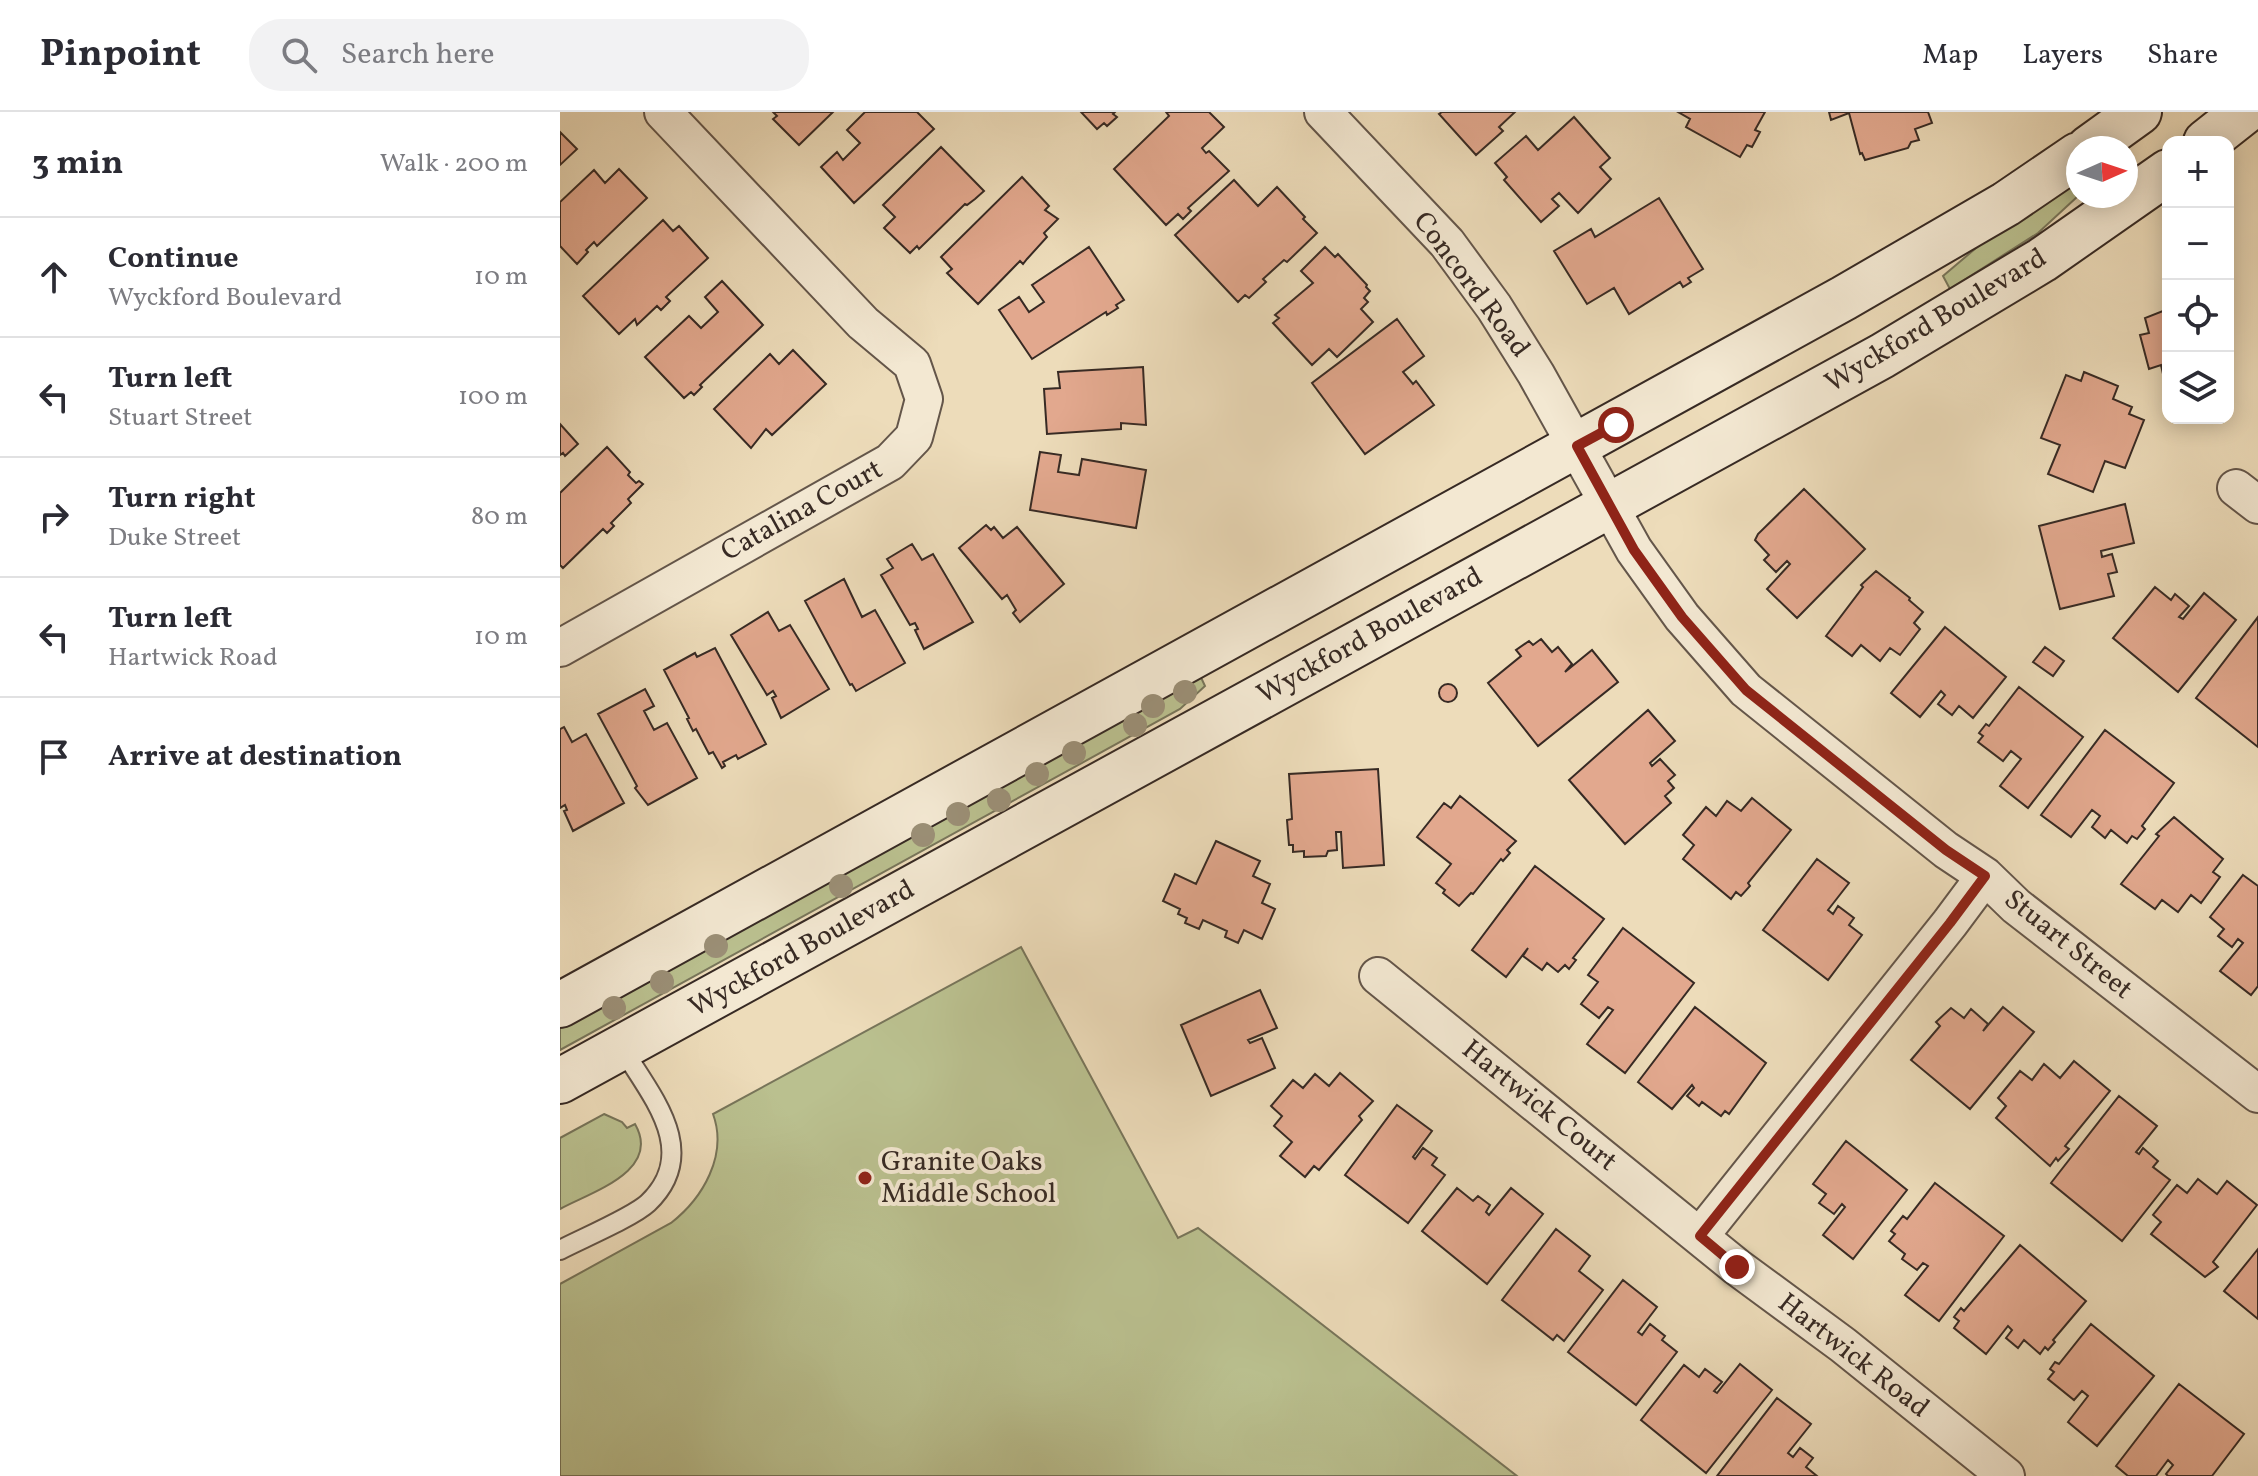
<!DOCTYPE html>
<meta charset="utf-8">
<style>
:root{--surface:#fff;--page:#f2f2f3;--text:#2b2b33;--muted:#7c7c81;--line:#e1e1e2}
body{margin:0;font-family:Vollkorn,serif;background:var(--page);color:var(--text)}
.controls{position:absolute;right:24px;top:24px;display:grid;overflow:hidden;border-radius:16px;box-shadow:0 4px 20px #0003}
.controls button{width:72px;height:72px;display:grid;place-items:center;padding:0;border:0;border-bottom:2px solid var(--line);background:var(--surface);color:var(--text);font:40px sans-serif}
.compass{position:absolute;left:1506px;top:24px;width:72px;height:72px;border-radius:50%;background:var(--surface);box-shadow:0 4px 20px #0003;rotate:87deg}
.stop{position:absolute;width:24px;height:24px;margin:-18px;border:6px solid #8f2418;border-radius:50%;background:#fff}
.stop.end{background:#8f2418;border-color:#fff;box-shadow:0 2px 8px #0008}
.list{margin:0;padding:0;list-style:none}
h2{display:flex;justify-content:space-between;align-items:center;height:104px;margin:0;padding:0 32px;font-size:34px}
h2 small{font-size:26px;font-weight:400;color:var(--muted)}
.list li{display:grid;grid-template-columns:52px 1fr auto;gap:24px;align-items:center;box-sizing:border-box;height:120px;padding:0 32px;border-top:2px solid var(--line)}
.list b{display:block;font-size:30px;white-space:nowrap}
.list p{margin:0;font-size:26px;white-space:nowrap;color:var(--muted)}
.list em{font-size:26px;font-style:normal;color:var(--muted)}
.icon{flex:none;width:44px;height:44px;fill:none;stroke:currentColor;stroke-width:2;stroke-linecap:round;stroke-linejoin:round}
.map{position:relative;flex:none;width:1698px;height:1364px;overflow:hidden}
header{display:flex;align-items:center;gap:48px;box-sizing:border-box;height:112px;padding:0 40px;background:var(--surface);border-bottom:2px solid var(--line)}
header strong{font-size:38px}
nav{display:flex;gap:44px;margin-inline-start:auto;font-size:28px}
.search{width:560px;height:72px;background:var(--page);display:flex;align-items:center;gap:20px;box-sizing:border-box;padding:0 28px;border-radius:32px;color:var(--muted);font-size:30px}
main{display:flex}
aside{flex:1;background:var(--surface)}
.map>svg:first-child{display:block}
</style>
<header>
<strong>Pinpoint</strong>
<div class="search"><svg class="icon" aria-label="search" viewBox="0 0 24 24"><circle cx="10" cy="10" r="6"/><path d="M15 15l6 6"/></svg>Search here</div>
<nav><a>Map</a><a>Layers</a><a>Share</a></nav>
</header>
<main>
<aside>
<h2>3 min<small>Walk · 200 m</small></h2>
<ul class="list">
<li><svg class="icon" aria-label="ahead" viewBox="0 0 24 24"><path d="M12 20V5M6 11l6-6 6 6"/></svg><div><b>Continue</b><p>Wyckford Boulevard</p></div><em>10 m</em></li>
<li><svg class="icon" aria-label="left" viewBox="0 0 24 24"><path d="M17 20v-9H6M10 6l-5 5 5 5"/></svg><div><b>Turn left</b><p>Stuart Street</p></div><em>100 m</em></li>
<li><svg class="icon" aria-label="right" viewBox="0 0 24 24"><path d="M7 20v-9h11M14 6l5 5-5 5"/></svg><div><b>Turn right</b><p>Duke Street</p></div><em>80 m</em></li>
<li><svg class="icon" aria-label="left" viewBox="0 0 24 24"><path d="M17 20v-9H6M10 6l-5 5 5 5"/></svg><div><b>Turn left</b><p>Hartwick Road</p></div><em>10 m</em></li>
<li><svg class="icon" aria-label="arrive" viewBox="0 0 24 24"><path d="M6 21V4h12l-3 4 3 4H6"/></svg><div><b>Arrive at destination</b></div></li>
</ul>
</aside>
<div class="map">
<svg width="1698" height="1364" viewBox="0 0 1698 1364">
<rect width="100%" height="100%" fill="#eddcba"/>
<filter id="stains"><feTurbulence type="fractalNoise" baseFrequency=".0025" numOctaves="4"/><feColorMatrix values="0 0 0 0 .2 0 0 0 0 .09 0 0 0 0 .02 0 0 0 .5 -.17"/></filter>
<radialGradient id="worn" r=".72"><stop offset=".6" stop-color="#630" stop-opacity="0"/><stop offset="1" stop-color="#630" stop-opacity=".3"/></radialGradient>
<!-- green -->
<path fill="#bac08f" stroke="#78755a" stroke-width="2" d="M1518 64V84L1478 121 1390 177 1383 164 1442 114Z
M638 559 645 574 620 597 0 938V914Z
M461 835 618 1126 638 1116 957 1364H0V1172L111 1111C143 1086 168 1043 153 1002Z
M44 1002 62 1010 67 1016 75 1012C102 1059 31 1080 0 1097V1026Z"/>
<!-- building -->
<path fill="#e2a88e" stroke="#372a24" stroke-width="2" d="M213 0H273L239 33 213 7 217 4Z
M305 0H357L374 17 294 91 261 55 277 40 283 48 300 31 287 18Z
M521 0H555L553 2 557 5 547 14 544 11 537 17Z
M606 0H649L664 15 642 36 646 41 649 39 669 59 628 96 631 99 623 107 618 102 606 113 554 57 609 4Z
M882 0H955L939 15 943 19 916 43 879 2Z
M1118 0H1205L1195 18 1200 20 1192 35 1187 33 1180 45 1126 15 1130 7Z
M1269 0H1368L1372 11 1355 17 1359 28 1351 30 1348 36 1305 48 1302 41 1300 42 1289 1 1271 8Z
M1014 5 1050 46 1040 55 1051 67 1018 101 999 81 992 87 999 94 981 110 944 68 947 65 935 51 966 24 978 38Z
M0 20 17 37 0 53Z
M381 35 424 79 415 87 407 93 405 92 359 137 357 134 350 141 324 116 335 105 323 93Z
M59 57 87 86 37 134 34 130 26 138 28 140 17 152 0 134V90L34 58 45 71Z
M462 65 489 94 485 98 498 107 484 121 487 125 467 147 463 152 460 149 418 192 387 161 392 157 381 145Z
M674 68 698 94 717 75 745 105 743 107 757 121 727 150 724 148 703 167 706 170 689 186 685 183 678 190 615 123Z
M1099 86 1143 157 1128 166 1131 170 1123 175 1120 170 1069 202 1054 176 1027 192 994 139 1031 117 1035 125Z
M103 108 113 119 119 114 148 146 106 185 110 189 101 198 97 194 77 213 75 207 59 222 23 184Z
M529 135 564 188 556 193 558 196 547 203 546 200 472 247 439 198 459 185 469 200 484 190 472 173Z
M765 135 775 145 778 142 807 173 806 175 810 179 804 186 808 190 801 197 813 210 777 245 769 237 752 253 713 211 719 206 715 203 753 171 741 159Z
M162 169 203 213 140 273 142 275 134 283 131 280 124 286 85 245 129 204 141 216 158 200 145 185Z
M1608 197V270L1605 271 1601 253 1589 257 1580 223 1589 221 1585 206Z
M837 207 864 244 843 260 853 272 856 269 874 293 805 342 752 271Z
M233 238 266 272 212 323 206 317 191 336 154 297 210 242 219 252Z
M583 255 586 313 561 311V317L487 322 484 277 500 276 498 260Z
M1524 260 1558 274 1553 287 1572 295 1569 302 1584 308 1565 356 1545 349 1533 380 1488 362 1500 333 1481 326 1506 263 1521 269Z
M0 312 18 332 5 344 3 341 0 343Z
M47 335 70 360 68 363 76 371 79 369 83 372 68 387 71 391 51 411 54 414 47 421 43 417 3 456 0 453V381Z
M480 340 501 343 498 360 519 363 522 347 586 358 576 416 470 398Z
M1244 377 1305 437 1237 506 1207 477 1230 452 1227 449 1216 460 1204 448 1209 443 1195 428 1198 422Z
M1565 392 1574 431 1541 439 1542 445 1552 442 1557 460 1548 462 1554 484 1500 497 1479 414Z
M426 413 431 418 434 415 443 426 457 415 504 472 460 510 453 501 456 498 447 483 442 487 399 436Z
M352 432 362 448 373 442 413 510 364 537 355 518 358 517 355 511 350 513 321 463 333 456 327 447Z
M1316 459 1350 486 1349 488 1363 500 1354 511 1360 517 1340 543 1330 536 1320 549 1301 533 1292 544 1266 524 1303 475 1301 473Z
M284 467 302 505 315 498 345 551 296 579 292 572 290 573 245 489Z
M1595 475 1611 488 1615 482 1629 494 1619 505 1623 507 1644 481 1676 508 1618 580 1553 526Z
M208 500 219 519 230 513 269 577 221 606 212 586 216 584 213 579 207 583 171 523Z
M1698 505V635L1636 586Z
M1385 515 1446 565 1413 606 1399 594 1392 603 1378 592 1385 583 1381 579 1360 605 1331 581Z
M981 527 992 540 998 535 1012 552 1005 560 1032 538 1058 570 978 634 928 571 961 544 956 538 969 529 973 533Z
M1485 535 1504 549 1493 564 1473 550Z
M155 536 206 632 178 647 176 643 163 650 165 654 162 656 153 640 149 642 136 617 133 619 127 607 129 606 104 558 135 541 137 545Z
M879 581a9 9 0 1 1 18 0a9 9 0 1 1-18 0Z
M1459 575 1523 625 1468 696 1440 674 1461 647 1451 639 1443 649 1418 630 1423 624 1419 621 1426 612 1429 614Z
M85 577 94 594 84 599 94 618 107 611 137 666 88 693 75 676 77 674 38 602Z
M1088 598 1115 629 1090 651 1092 654 1100 647 1115 663 1108 669 1114 676 1105 684 1111 691 1065 732 1009 668Z
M4 615 12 630 26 622 64 691 13 719 4 699 7 698 5 693 0 696V617Z
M1545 618 1614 671 1582 714 1585 717 1577 727 1572 724 1567 731 1551 718 1545 726 1532 715 1540 704 1532 698 1511 725 1481 703Z
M818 657 824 753 783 756 781 720H776L777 738 768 739 766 744 744 745V739L733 740V733H729L727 708 732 707 729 662Z
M900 684 956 729 947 738 950 741 943 749 941 747 913 782 911 781 899 794 883 781 885 778 876 771 891 752 857 725 884 691 891 696Z
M1192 686 1231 718 1188 771 1190 774 1181 784 1176 780 1171 787 1123 747 1134 733 1123 723 1146 695 1156 704 1167 689 1181 699Z
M1614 705 1663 747 1653 760 1660 765 1641 791 1631 783 1618 800 1602 788 1595 797 1561 772 1599 724 1596 722Z
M656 729 700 749 693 764 710 772 702 791 715 797 702 827 684 818 678 831 665 825 667 819 643 808 639 817 625 811 627 806 618 802 620 797 603 789 615 762 636 772Z
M1257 747 1289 771 1268 798 1273 802 1278 794 1294 806 1289 813 1302 823 1268 868 1203 818Z
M975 754 1044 807 1013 846 1016 848 1009 857 1005 853 998 860 987 851 982 858 963 844 968 836 946 865 912 838Z
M1683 763 1698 774V874L1691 883 1660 859 1683 831 1678 827 1672 835 1658 824 1664 817 1650 805Z
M1063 816 1134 871 1065 961 1027 932 1053 898 1048 895 1039 906 1021 892 1038 870 1028 863Z
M700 878 717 916 688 928 690 931 702 926 715 956 651 984 621 913Z
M1135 895 1206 951 1169 1002 1165 999 1161 1004 1142 990 1139 994 1127 984 1134 976 1132 973 1112 997 1078 970Z
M1443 895 1474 920 1410 997 1351 948 1380 914 1376 910 1391 896 1404 906 1411 897 1428 912 1423 919Z
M1514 949 1550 979 1505 1034 1509 1037 1498 1049 1496 1046 1490 1054 1436 1006 1446 994 1438 986 1460 959 1472 968 1484 952 1500 966Z
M780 961 813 989 799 1004 802 1008 759 1058 754 1054 745 1065 720 1044 732 1030 714 1014 722 1004 711 994 733 968 743 976 755 962 769 974Z
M1559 984 1597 1014 1576 1040 1579 1042 1583 1036 1598 1049 1593 1055 1610 1068 1562 1129 1491 1071Z
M837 993 872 1019 853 1045 855 1047 863 1036 877 1046 872 1053 885 1063 848 1111 785 1063Z
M1286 1029 1347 1078 1293 1147 1263 1123 1285 1095 1282 1092 1274 1102 1259 1091 1266 1082 1253 1072Z
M1638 1067 1657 1082 1667 1069 1697 1093 1653 1150 1658 1155 1645 1165 1591 1122 1601 1110 1593 1103 1617 1073 1627 1081Z
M1375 1071 1444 1124 1379 1209 1345 1183 1368 1154 1363 1151 1357 1158 1342 1147 1345 1142 1329 1129 1335 1122 1331 1119 1343 1104 1347 1107Z
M897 1076 913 1089 918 1084 930 1093 926 1100 929 1103 951 1076 983 1102 927 1172 862 1119Z
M996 1117 1030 1144 1019 1159 1043 1178 1004 1229 997 1223 993 1228 942 1188Z
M1460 1133 1526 1189 1493 1228 1495 1230 1488 1238 1485 1235 1480 1242 1464 1228 1458 1236 1446 1226 1452 1218 1448 1214 1426 1242 1394 1216 1399 1209 1394 1205 1401 1196 1404 1199Z
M1698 1137V1207L1664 1179Z
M1063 1168 1097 1195 1078 1220 1082 1223 1090 1212 1105 1224 1102 1228 1117 1240 1076 1293 1008 1240Z
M1531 1212 1594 1264 1537 1334 1508 1310 1528 1284 1522 1279 1514 1288 1488 1267 1494 1260 1490 1257 1495 1250 1499 1252Z
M1180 1252 1212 1278 1146 1361 1081 1308 1124 1253 1139 1265 1145 1257 1162 1270 1154 1279 1157 1281Z
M1619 1272 1684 1322 1652 1364H1608L1606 1362 1613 1353 1608 1348 1596 1364H1568L1556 1354Z
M1217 1286 1251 1312 1228 1341 1233 1345 1240 1336 1253 1346 1246 1355 1257 1364H1157Z"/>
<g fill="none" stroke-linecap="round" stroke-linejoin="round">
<defs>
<path id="lane" d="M0 1138C21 1127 73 1105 88 1091 141 1040 92 985 62 936"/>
<path id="street" d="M763 0 887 131 934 195 976 262 1074 438 1122 505 1186 578 1386 738 1425 764 1456 794 1698 982
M1676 376 1698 393
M0 536 330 350 354 325 364 287 352 252 303 211 103 0
M818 864 1177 1155 1283 1233 1446 1364
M1140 1124 1390 811 1425 764"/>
<path id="secondary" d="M1646 30 1684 0
M1529 36 1579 0
M0 893 1284 186 1446 92 1518 43
M0 969 1322 244 1482 148 1608 60"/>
</defs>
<!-- lane casing -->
<use href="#lane" stroke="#64564a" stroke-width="22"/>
<!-- street casing -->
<use href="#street" stroke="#64564a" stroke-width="40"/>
<!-- secondary casing -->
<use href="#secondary" stroke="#372a24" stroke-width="48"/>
<!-- lane -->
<use href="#lane" stroke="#f3e8d2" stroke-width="18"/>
<!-- street -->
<use href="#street" stroke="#f3e8d2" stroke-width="36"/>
<!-- secondary -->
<use href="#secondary" stroke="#f3e8d2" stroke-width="44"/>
</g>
<!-- trees -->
<g fill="#9b8f76">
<circle cx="625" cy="580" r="12"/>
<circle cx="593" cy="594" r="12"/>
<circle cx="575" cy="613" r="12"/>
<circle cx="514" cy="641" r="12"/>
<circle cx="477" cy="662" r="12"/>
<circle cx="439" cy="688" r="12"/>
<circle cx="398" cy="702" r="12"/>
<circle cx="363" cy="723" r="12"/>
<circle cx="281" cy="774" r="12"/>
<circle cx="156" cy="834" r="12"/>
<circle cx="102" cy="870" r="12"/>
<circle cx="54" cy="896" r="12"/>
</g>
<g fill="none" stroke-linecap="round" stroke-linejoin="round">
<!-- route -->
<path stroke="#8f2418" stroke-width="10" d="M1056 313 1017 334 1074 438 1122 505 1186 578 1386 738 1425 764 1390 811 1140 1124 1177 1155"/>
</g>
<!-- markers -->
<circle fill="#8f2418" stroke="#f3e8d2" stroke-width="3" cx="305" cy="1066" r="8"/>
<g text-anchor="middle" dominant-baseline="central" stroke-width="8" stroke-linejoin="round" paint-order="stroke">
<!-- street labels -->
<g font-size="28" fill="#372a24" stroke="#f3e8d2">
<text transform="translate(911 173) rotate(53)">Concord Road</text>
<text transform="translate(1376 209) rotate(-31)">Wyckford Boulevard</text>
<text transform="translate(242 399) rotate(-29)">Catalina Court</text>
<text transform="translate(810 524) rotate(-29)">Wyckford Boulevard</text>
<text transform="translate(1508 833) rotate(39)">Stuart Street</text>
<text transform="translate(242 837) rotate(-29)">Wyckford Boulevard</text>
<text transform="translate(979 994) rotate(39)">Hartwick Court</text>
<text transform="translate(1293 1244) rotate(38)">Hartwick Road</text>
</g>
<!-- poi labels -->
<g font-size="28" fill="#372a24" stroke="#f3e8d2" text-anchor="start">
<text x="321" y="1050">Granite Oaks<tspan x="321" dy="32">Middle School</tspan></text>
</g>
</g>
<rect width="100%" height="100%" filter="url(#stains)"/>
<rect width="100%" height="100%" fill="url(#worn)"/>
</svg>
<div class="controls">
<button>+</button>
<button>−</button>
<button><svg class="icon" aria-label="locate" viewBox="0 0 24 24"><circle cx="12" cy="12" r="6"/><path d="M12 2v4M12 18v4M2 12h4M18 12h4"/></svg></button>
<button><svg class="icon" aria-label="layers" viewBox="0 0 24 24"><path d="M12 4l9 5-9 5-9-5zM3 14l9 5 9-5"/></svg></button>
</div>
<svg class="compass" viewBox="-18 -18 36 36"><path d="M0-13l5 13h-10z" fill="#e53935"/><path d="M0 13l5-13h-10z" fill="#7c7c81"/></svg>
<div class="stop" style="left:1056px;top:313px"></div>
<div class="stop end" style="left:1177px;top:1155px"></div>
</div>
</main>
